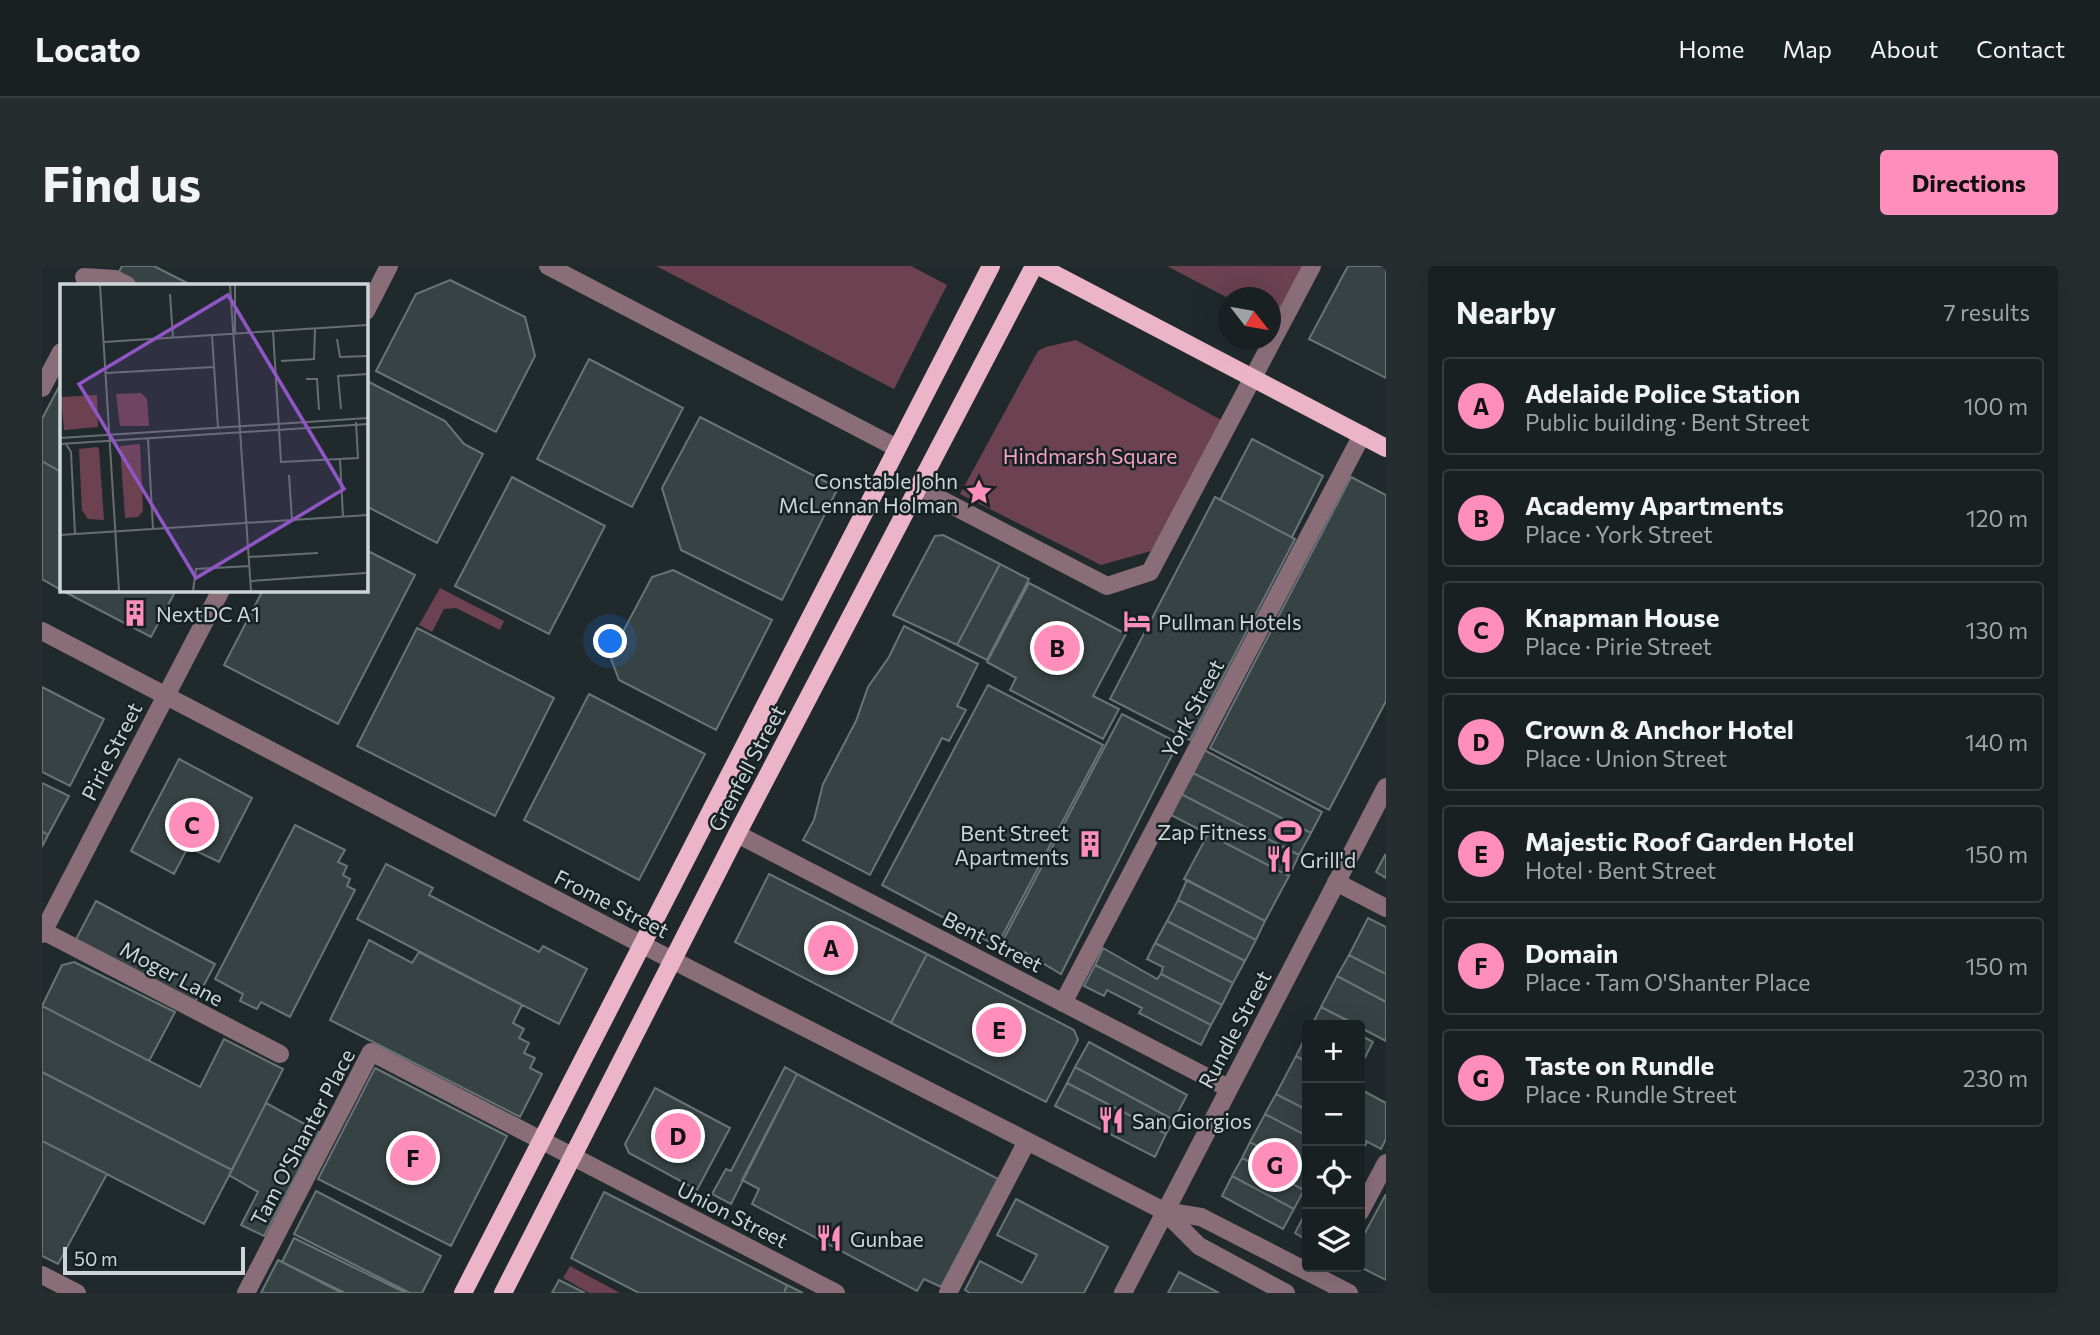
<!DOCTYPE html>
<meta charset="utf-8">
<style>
:root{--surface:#182022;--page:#252d2f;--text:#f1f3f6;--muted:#9fa3a5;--line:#363e40;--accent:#ff8eba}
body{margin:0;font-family:Commissioner,sans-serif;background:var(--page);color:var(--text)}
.controls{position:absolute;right:21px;bottom:21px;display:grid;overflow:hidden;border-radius:7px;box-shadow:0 7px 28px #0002}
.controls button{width:63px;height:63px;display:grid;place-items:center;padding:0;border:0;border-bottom:2px solid var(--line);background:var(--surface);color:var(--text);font:35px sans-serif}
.compass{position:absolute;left:1176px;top:21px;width:63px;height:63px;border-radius:50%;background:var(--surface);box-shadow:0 7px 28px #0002;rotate:121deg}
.scale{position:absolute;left:21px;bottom:18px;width:182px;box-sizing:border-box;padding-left:7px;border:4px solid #ced5d6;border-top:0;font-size:19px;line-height:24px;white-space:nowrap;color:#ced5d6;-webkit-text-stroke:5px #162123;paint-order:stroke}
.you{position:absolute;left:569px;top:376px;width:24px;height:24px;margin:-18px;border:5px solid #fff;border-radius:50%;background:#1a73e8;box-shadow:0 0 0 10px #1a73e833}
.badge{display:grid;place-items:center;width:46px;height:46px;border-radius:50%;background:var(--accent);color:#111;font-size:23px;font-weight:700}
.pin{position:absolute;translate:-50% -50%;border:4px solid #fff;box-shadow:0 2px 7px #0006}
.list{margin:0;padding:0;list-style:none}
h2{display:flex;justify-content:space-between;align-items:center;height:91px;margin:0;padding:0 28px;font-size:30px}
h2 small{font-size:23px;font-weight:400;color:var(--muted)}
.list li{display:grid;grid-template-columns:46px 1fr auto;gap:21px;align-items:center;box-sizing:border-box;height:98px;margin:0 14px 14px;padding:0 14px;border:2px solid var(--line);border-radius:7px}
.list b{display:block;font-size:26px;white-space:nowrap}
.list p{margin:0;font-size:23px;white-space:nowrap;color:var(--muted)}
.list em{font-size:23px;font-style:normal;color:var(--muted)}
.icon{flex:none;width:38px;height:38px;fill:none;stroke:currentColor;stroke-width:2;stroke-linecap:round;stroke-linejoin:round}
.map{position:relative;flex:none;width:1344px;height:1027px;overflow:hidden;border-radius:7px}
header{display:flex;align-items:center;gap:42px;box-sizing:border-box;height:98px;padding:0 35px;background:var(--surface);border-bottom:2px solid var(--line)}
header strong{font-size:33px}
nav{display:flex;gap:38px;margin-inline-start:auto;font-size:24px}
.intro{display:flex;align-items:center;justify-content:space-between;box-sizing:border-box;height:168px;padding:0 42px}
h1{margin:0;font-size:49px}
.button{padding:18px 32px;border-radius:7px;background:var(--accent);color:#111;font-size:24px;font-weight:700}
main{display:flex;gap:42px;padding:0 42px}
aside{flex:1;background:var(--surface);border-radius:7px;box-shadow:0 7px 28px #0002}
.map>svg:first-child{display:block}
</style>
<header>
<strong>Locato</strong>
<nav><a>Home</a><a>Map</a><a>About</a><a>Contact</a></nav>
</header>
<div class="intro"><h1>Find us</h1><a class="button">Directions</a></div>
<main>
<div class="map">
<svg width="1344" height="1027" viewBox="0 0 1344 1027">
<rect width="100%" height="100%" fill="#202a2d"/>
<!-- green -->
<path fill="#6c4251" d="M614 0H869L905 19 852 123Z
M1125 0H1262L1232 55 1229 53 1228 32H1186Z
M1034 74 1181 155 1109 285 1059 299 918 228 996 85 1004 81Z
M398 322 462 355 458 364 414 342 402 343 390 366 377 359Z
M528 1000 578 1027H547L521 1012Z"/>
<!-- building -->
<path fill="#374244" stroke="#687477" stroke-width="2" d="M80 0H112L149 19H70Z
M1306 0H1344V112L1267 73Z
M408 14 483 51 493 90 454 166 334 105 374 28Z
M547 93 641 142 590 241 495 193Z
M327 116 403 155 422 178 441 188 395 277 324 240V123Z
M19 117V206L0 195V153Z
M658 151 796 222 740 334 639 284 620 222Z
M1210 173 1281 210 1250 271 1253 273 1148 474 1068 433 1173 231 1178 234Z
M0 195 19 206V324L0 313Z
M470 211 563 260 507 368 413 320Z
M1309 211 1344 229V435L1287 544 1168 482Z
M1173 231 1253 273 1148 474 1068 433Z
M901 269 958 298 915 379 851 349 893 270Z
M324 284 373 309 296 458 182 399 221 324H324Z
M958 298 987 313 945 394 915 379Z
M631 304 730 354 674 464 577 414 568 390 610 311Z
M987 317 1084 368 1051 430 1077 443 1061 473 968 424 974 412 945 396Z
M19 324H134L109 371Z
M862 360 936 398 915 440 924 444 907 475 900 472 828 609 761 574 772 554 781 518 814 455 826 421 847 391Z
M375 362 512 432 453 550 315 480Z
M946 419 1061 479 955 680 840 619Z
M0 421 62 453 28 520 0 506Z
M547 428 663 488 597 614 482 554Z
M1080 448 1136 477 1019 708 982 686 979 689 958 680Z
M1162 484 1280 546 1269 567 1151 507Z
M137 493 210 532 177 596 146 581 132 608 89 585Z
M1151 507 1269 567 1257 589 1139 528Z
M0 517 27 530 6 569 0 565Z
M1139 528 1257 589 1247 610 1129 549Z
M253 559 303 584 296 596 305 600 301 609 308 613 305 620 313 624 248 751 219 736 215 743 198 735 201 728 173 713Z
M0 565 6 569 0 581Z
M1166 568 1247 610 1223 655 1142 613Z
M1343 589 1344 590V612L1334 606Z
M344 598 391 622 387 629 497 686 501 680 545 703 517 758 315 653Z
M727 608 885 688 849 757 693 676Z
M1145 614 1223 655 1214 674 1136 634Z
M1136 634 1214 674 1203 695 1125 655Z
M54 635 173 698 150 742 31 679Z
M1326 652 1344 661V708L1307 689Z
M1125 655 1203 695 1191 717 1113 677Z
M327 674 370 697 377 686 480 739 471 757 482 763 477 772 487 777 482 787 493 792 488 802 500 808 478 851 288 754Z
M1113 677 1191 717 1180 739 1119 708 1121 701 1105 693Z
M1061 682 1115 713 1119 708 1180 739 1169 759 1053 699Z
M885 688 1032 764 1036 774 1004 836 849 757Z
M1307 689 1344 708V736L1295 710Z
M32 696 133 746 107 795 0 740 20 699Z
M1053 699 1169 759 1159 779 1097 747 1100 742 1065 724 1062 730 1042 720Z
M1295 710 1344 736V775L1279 741Z
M0 740 158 821 182 773 241 803 190 904 0 806Z
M1279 741 1311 757 1310 759H1270Z
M1265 768V796L1254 790Z
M1318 769 1331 776 1318 801Z
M1047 776 1145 829 1132 854 1033 801Z
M1254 790 1265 796V844L1234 828Z
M743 801 755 808 689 938 670 928 684 903 689 905Z
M1033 801 1132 854 1124 868 1025 817Z
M333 802 465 870 409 980 276 913Z
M0 806 190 904 162 958 0 875Z
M755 808 956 913 899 1021 882 1013 875 1025 710 938 717 923 700 914Z
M1025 817 1124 868 1113 891 1013 840Z
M613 822 688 862 655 924 587 887 583 878Z
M1318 823 1344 837V873L1339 883 1318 872Z
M1234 828 1265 844V870L1223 848Z
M224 837 277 866 222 970 199 959 216 926 187 909Z
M1223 848 1265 870V907L1208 876Z
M1318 872 1325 876 1318 889Z
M0 875 65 908 16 998 0 990Z
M1208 876 1265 907V917L1262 924 1200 892Z
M1200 892 1262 924 1252 943 1190 910Z
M1190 910 1252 943 1241 963 1180 930Z
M274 925 399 990 380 1027H368L252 968Z
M562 926 745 1019 742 1027H597L529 992Z
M1344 928V1014L1318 1001V976Z
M974 933 1066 981 1042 1027H928L923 1024 938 995 980 1017 995 989 955 969Z
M1265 944V974L1253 967Z
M252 972 364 1027H303L240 996Z
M236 994 300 1027H219Z
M1137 1006 1160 1018 1177 1027H1126Z
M517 1014 543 1027H510Z
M745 1019 761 1027H742Z"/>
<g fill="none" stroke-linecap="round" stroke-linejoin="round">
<!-- minor -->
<path stroke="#896e77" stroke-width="18" d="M506 0 855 182
M42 11 73 13 85 19
M324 45 347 0
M0 122 19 86
M877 222 1065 320 1108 306 1270 0
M0 365 599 678 1122 945 1157 980 1244 1027
M695 568 1186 822
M1294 616 1344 642
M1 665 238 788
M0 668 179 324
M1021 737 1320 169
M1122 945 1159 951 1307 1027
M1318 946 1344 897
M0 1009 35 1027
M204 1027 329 786 794 1027
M906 1027 985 875
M1081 1027 1344 521"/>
<!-- major -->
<path stroke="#ebb4c7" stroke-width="18" d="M997 0 1344 182
M421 1027 949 0
M461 1027 695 568 992 0"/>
</g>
<!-- icons -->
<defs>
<symbol id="sight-bare" viewBox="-9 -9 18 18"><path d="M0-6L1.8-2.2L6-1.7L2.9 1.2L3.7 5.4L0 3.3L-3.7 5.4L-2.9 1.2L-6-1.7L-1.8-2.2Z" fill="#ff8eba" stroke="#162123" stroke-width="2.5" paint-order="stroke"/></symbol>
<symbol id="building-bare" viewBox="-9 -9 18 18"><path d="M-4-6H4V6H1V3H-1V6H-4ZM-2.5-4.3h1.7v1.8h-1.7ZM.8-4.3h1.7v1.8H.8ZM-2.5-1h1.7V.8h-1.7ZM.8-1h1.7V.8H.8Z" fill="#ff8eba" stroke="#162123" stroke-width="2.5" paint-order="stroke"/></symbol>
<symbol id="hotel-bare" viewBox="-9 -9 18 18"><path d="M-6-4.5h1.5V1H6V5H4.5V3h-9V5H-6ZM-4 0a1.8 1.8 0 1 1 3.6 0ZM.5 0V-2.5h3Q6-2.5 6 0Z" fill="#ff8eba" stroke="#162123" stroke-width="2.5" paint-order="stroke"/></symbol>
<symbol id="stadium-bare" viewBox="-9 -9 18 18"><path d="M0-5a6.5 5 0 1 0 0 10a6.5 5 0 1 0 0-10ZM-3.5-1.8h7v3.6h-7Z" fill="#ff8eba" stroke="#162123" stroke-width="2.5" paint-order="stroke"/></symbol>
<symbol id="restaurant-bare" viewBox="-9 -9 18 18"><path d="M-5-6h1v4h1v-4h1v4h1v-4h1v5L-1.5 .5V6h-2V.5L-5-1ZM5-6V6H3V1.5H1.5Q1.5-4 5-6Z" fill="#ff8eba" stroke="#162123" stroke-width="2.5" paint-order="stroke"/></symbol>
</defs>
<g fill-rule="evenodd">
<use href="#sight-bare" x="918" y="207" width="38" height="38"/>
<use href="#building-bare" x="74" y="328" width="38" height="38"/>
<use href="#hotel-bare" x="1076" y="336" width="38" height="38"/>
<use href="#stadium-bare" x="1227" y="546" width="38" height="38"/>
<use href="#building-bare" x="1029" y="559" width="38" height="38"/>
<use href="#restaurant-bare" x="1218" y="574" width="38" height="38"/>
<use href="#restaurant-bare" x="1050" y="835" width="38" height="38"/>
<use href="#restaurant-bare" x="768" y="953" width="38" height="38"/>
</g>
<g text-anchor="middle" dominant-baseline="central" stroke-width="5" stroke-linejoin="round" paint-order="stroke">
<!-- park labels -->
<g font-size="21" fill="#f7a0c0" stroke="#162123">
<text x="1048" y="189">Hindmarsh Square</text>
</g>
<!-- poi labels -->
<g font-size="21" fill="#ced5d6" stroke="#162123" text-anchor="start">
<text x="916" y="214" text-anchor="end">Constable John<tspan x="916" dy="24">McLennan Holman</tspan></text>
<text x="114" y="347">NextDC A1</text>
<text x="1116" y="355">Pullman Hotels</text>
<text x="1225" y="565" text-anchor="end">Zap Fitness</text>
<text x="1027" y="566" text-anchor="end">Bent Street<tspan x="1027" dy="24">Apartments</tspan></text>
<text x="1258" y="593">Grill'd</text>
<text x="1090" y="854">San Giorgios</text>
<text x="808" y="972">Gunbae</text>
</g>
<!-- street labels -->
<g font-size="21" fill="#ced5d6" stroke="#162123">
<text transform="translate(1150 442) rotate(-62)">York Street</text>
<text transform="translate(69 485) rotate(-63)">Pirie Street</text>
<text transform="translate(704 502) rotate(-62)">Grenfell Street</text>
<text transform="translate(570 637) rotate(27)">Frome Street</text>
<text transform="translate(951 675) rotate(27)">Bent Street</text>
<text transform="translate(130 707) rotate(28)">Moger Lane</text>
<text transform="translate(1192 763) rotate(-62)">Rundle Street</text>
<text transform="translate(260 871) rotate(-62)">Tam O'Shanter Place</text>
<text transform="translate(691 948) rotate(27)">Union Street</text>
</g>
</g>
<!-- overview -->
<g transform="translate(18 18)">
<rect width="308" height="308" fill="#202a2d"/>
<path d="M81 109 87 115 89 142H60L56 110ZM37 111 38 143 4 146 1 113ZM80 160 83 227 78 233 65 234 60 162ZM37 163 39 165 44 236 28 235 22 226 19 165Z" fill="#6c4251"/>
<path fill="none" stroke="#666e71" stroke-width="2" d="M40 1 59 307M170 1 191 307M110 10 113 54M213 47 221 178 298 174 296 138M175 49V1M152 51 158 144M277 55 280 73 308 72M44 58 308 41M221 77 254 75 255 45M46 89 154 83M246 95H257L259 126M281 125 278 92 308 90M0 154 308 134M88 155 93 245M0 160 308 140M6 160 11 168 15 250M280 175 283 233M229 191 232 236M0 251 308 231M189 273 258 269M191 297 306 289M133 307 136 285 190 282M307 307 308 280"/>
<path fill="#9056c5" fill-opacity="0.15" stroke="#9056c5" stroke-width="3.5" d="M168 11 284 205 136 294 19 100Z"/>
<rect width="308" height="308" fill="none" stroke="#ced5d6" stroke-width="3.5"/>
</g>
</svg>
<div class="controls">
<button>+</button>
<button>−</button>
<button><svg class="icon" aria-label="locate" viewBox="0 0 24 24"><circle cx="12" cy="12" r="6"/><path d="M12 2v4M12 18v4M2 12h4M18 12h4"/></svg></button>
<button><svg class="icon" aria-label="layers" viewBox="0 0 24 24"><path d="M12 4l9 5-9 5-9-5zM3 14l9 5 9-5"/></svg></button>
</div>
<svg class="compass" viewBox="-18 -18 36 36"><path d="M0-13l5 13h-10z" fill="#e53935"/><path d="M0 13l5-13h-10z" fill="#9fa3a5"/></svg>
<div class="scale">50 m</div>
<div class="you"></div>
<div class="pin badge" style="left:789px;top:682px">A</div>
<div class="pin badge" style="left:1015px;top:382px">B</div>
<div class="pin badge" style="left:150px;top:559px">C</div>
<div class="pin badge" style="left:636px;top:870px">D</div>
<div class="pin badge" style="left:957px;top:764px">E</div>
<div class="pin badge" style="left:371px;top:892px">F</div>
<div class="pin badge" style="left:1233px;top:899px">G</div>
</div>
<aside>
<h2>Nearby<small>7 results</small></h2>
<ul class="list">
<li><span class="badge">A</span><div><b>Adelaide Police Station</b><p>Public building · Bent Street</p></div><em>100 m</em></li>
<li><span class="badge">B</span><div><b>Academy Apartments</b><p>Place · York Street</p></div><em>120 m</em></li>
<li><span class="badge">C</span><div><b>Knapman House</b><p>Place · Pirie Street</p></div><em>130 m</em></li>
<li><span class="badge">D</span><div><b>Crown &amp; Anchor Hotel</b><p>Place · Union Street</p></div><em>140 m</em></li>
<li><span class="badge">E</span><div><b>Majestic Roof Garden Hotel</b><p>Hotel · Bent Street</p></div><em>150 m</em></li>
<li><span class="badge">F</span><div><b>Domain</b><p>Place · Tam O'Shanter Place</p></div><em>150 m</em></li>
<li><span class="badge">G</span><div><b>Taste on Rundle</b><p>Place · Rundle Street</p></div><em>230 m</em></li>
</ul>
</aside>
</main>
